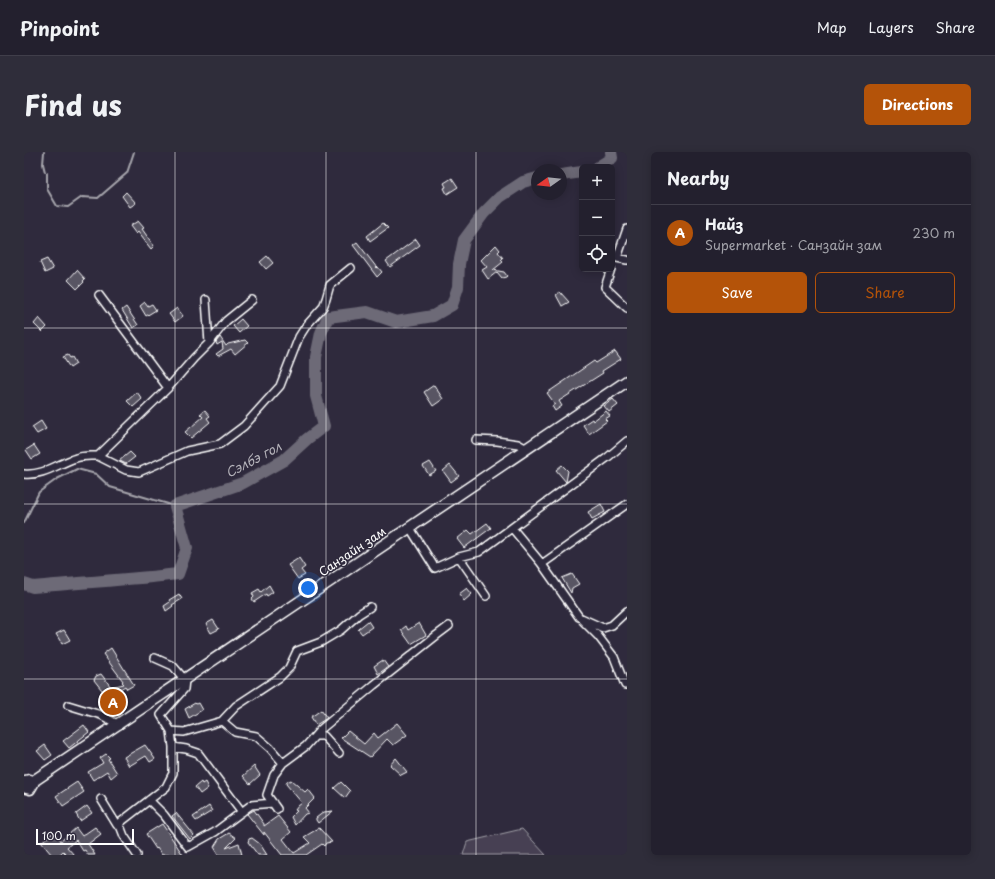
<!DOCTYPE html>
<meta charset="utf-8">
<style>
:root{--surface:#23202e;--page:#2f2d3a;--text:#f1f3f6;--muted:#a3a3aa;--line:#403e4a;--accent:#b45309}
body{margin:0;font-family:"Playpen Sans",sans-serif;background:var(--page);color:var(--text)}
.controls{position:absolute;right:12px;top:12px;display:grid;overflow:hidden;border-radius:6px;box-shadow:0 2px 10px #0003}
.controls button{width:36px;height:36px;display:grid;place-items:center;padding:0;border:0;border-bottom:1px solid var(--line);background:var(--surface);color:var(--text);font:20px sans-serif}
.compass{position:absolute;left:507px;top:12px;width:36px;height:36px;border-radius:50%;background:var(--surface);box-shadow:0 2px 10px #0003;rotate:255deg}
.scale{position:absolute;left:12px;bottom:10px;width:98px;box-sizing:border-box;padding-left:4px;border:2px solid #fff;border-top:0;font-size:11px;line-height:14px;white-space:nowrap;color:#fff;-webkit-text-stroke:3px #2f2a3d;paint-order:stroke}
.you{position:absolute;left:284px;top:436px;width:14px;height:14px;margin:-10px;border:3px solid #fff;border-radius:50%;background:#1a73e8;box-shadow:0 0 0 6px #1a73e833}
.badge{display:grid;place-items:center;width:26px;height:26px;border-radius:50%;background:var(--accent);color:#fff;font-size:13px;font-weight:700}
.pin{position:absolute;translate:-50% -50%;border:2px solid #fff;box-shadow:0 1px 4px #0006}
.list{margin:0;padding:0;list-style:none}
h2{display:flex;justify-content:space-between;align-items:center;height:52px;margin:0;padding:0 16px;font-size:17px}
h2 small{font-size:13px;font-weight:400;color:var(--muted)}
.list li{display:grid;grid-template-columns:26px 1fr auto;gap:12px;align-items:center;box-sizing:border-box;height:56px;padding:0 16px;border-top:1px solid var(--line)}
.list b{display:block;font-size:15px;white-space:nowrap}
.list p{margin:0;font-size:13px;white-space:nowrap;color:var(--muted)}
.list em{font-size:13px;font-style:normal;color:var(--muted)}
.actions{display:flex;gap:8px;padding:12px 16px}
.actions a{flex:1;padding:9px 0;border:1px solid var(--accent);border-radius:6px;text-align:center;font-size:14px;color:var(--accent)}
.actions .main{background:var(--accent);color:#fff}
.icon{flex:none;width:22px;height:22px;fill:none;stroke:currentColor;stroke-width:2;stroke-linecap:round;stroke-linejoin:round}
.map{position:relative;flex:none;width:603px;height:703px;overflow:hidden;border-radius:6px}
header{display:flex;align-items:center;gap:24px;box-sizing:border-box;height:56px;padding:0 20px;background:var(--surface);border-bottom:1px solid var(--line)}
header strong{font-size:19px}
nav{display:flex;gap:22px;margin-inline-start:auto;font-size:14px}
.intro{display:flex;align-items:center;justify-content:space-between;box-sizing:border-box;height:96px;padding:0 24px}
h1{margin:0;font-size:28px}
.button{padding:10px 18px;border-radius:6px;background:var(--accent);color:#fff;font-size:14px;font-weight:700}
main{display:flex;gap:24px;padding:0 24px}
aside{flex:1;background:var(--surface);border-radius:6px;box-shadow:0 2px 10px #0003}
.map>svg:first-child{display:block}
</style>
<header>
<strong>Pinpoint</strong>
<nav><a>Map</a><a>Layers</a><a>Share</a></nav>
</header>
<div class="intro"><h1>Find us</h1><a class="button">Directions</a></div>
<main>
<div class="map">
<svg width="603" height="703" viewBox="0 0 603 703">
<rect width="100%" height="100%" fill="#2f2a3d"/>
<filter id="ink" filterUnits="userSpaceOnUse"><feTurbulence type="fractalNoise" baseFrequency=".025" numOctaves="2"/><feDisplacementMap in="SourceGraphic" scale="8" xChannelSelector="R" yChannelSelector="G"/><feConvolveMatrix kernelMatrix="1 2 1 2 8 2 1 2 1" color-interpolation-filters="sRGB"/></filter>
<g filter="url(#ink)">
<!-- green -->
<path fill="#464152" stroke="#a2a0a8" d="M498 677 522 703H439L443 690Z"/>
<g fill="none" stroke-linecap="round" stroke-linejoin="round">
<!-- stream -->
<path stroke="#a7a6ad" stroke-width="2" d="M20 0 19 12 21 20
M23 21V37L33 54 44 55 58 45 74 46 103 21 110 0
M0 371 15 340 33 327 53 317 72 322 86 335 151 354"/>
<!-- river -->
<path stroke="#6d6a77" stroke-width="12" d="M574 15 588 6 587 0
M537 23 558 20
M0 432 9 435C57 430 106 428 154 422L163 396 151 354 219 331 260 308 283 287 300 274 292 244V205L297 181 304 165 343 160 372 170 409 164 428 153 434 135 435 112 440 88 460 61 476 45 499 30 513 26"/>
</g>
<!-- building -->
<path fill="#595564" stroke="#fff" d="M428 26 434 35 423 42 420 36 422 35 420 31Z
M102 40 112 51 106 55 98 44Z
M114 69 120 76 118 77 130 94 127 97 114 80 112 82 106 74Z
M359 71 364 76 346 89 343 84Z
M392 87 396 93 366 115 362 109Z
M333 90 353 116 354 115 358 120 353 125 329 93Z
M472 93 476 98 474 100 479 106 477 108 479 110 469 118 480 120 483 124 482 125 478 126 473 120 464 127 458 118 463 115 457 108Z
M243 104 249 111 242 117 236 110Z
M23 107 29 117 21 121 16 110Z
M53 118 61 127 59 129 60 130 53 137 44 128Z
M536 140 545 150 538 154 532 143Z
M121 150 124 154 128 152 132 158 122 164 116 154Z
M102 155 114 173 109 176 98 158Z
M153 156 159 164 151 170 145 162Z
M15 166 23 175 18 180 10 172Z
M217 167 223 174 215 181 209 174Z
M196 185 202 194 204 192 221 188 224 191 211 202 207 197 194 204 192 202 199 197 198 190 193 193 192 190Z
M591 199 597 207 578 219 579 221 535 249 538 254 531 259 528 254 531 252 523 241 570 209 572 211Z
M44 203 46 206 48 205 52 212 46 216 39 205Z
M410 233 419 247 409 254 400 240Z
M113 240 118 247 109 255 103 249Z
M589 247 594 253 585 260 580 254Z
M181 258 186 264 183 266 186 270 167 286 161 280 179 265 176 262Z
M582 259 586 264 581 267 583 269 565 282 559 273 568 267 569 269Z
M17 269 22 277 13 282 8 275Z
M10 293 16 302 8 307 2 298Z
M106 300 111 305 102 312 96 309H95Z
M406 310 412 319 405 323 399 314Z
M426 313 435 324 427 330 419 319Z
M538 313 544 319 542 330 532 318Z
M577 352 581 360 568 367 564 360Z
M463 371 467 376 440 396 433 387 444 378 448 382Z
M275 406 281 415 277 418 281 423 274 427 264 413Z
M548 422 555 432 548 436 547 441 538 426Z
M245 433 249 440 243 444 242 442 230 450 228 447 230 445 228 441 235 437 237 440Z
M443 436 448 442 440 449 435 442Z
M155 442 158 447 148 453 149 454 142 459 140 454 146 450 145 448Z
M189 468 195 477 187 481 182 472Z
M344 469 348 475 338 482 334 477Z
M395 471 402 483 387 492 377 478 382 474 384 478Z
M40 478 46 488 38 492 32 482Z
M87 496 110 533 103 537 101 534 90 541 97 552 92 556 70 528 72 524 77 522 87 535 100 532 98 530 99 529 79 502Z
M359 508 364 515 354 522 350 514Z
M171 551 172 552 174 551 178 558 165 566 161 557Z
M297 558 303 566 292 573 287 565Z
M373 571 383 583 369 593 363 587 346 605 317 586 324 579 340 592 350 581 354 586Z
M60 573 65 580 45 596 39 589Z
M21 593 28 603 21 608 13 599Z
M121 593 131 607 126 610 122 604 105 614 100 605Z
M82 602 86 606 84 607 93 621 87 626 83 619 69 628 64 620 79 611 76 606Z
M372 606 383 620 377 623 366 613Z
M230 614 236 623 226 632 219 624Z
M267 628 281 640 284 637 291 646 281 656 285 661 281 662 271 673 267 665 273 659 271 658 274 654 278 651 262 632 263 630Z
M53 630 60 640 39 654 32 644Z
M177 630 178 632 181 630 184 636 176 642 171 635Z
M317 630 326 639 321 646 310 636Z
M63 654 68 661 56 669 52 662Z
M185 654 188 659 172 669 169 665Z
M230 658 240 672V674L254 664 267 680 259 687 270 701 286 691 280 685 295 676 308 690 302 691 300 694 298 692 282 703H258L240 680V683L223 662Z
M309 659 294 671 292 668V666L300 660Z
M152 661 170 683 166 687 148 664Z
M138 672 145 682 159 703H138L133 696 132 697 122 682Z
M71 675 77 682 64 692 71 703H64L61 698 59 699 52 688 43 695 50 703H43L39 699 35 703H28L17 690 30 680 37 689 52 676 58 684Z
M205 681 212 686 202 696 215 691 218 703H195L190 695 195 687Z
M228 686 236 692 243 703H234L224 690 225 687Z"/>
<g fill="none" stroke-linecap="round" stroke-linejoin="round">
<defs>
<path id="minor" d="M603 77 593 106 603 108
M587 117 581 135 603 156
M185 191 202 169 228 148
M144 236 170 206 185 191 182 148
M452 288 473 289 494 292 503 297
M74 304 102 318 115 320 163 299 196 292 220 274 256 234 275 185 282 174 299 155 302 147 306 133 327 116
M0 322C19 324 35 311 52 306 59 303 67 304 74 304L144 236 75 143
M386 376 411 416 435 405 455 400 584 305 603 289
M488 376 517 411 555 465 579 476 588 473 603 459
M435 405 462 444
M518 412 603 352
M559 469 574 484 590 505 601 533
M44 553 77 563 95 573
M198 569 211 580 232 584 246 596 259 611 282 594 296 578 350 533 413 483 425 474
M147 579 160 580 198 569 212 554 256 525 265 516 273 499 297 490 317 478 335 462 346 455
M291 584H300L315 601
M149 595 162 597 174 601 218 660
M77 647 93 673 142 635 149 621V595L147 579 137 563 160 537 161 528 149 514 131 506
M125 648 140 663 164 695 191 680 227 653 249 651
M253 657 243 643 250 623 259 611
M95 671 100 684 113 703"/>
<path id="secondary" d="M8 630 603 229
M0 633 1 629 5 628 9 632 6 637 2 636 0 633"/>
</defs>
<!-- minor casing -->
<use href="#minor" stroke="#fff" stroke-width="10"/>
<!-- secondary casing -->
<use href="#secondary" stroke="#fff" stroke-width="13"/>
<!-- minor -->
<use href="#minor" stroke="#2f2a3d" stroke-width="7"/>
<!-- secondary -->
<use href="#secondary" stroke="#2f2a3d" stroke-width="10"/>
</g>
</g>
<!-- grid -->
<path fill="none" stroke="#fff" stroke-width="1" stroke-opacity="0.55" d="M151 0V703M302 0V703M452 0V703M0 176H603M0 352H603M0 527H603"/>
<g text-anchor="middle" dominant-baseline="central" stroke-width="3" stroke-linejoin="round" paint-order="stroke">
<!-- street labels -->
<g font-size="12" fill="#fff" stroke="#2f2a3d">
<text transform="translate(328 399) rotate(-34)">Санзайн зам</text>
</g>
<!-- water labels -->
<g font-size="13" font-style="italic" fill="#b6b4bb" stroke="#2f2a3d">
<text transform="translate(229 307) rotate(-28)">Сэлбэ гол</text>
</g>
</g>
</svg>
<div class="controls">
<button>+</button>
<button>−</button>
<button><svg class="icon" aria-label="locate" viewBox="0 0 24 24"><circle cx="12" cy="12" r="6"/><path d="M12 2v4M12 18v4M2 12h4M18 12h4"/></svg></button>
</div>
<svg class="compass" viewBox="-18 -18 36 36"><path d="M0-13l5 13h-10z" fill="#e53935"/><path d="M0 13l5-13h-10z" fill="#a3a3aa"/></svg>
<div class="scale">100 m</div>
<div class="you"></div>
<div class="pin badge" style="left:89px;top:550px">A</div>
</div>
<aside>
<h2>Nearby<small></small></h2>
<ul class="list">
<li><span class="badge">A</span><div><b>Найз</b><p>Supermarket · Санзайн зам</p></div><em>230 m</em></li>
</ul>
<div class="actions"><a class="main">Save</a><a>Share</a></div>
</aside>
</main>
